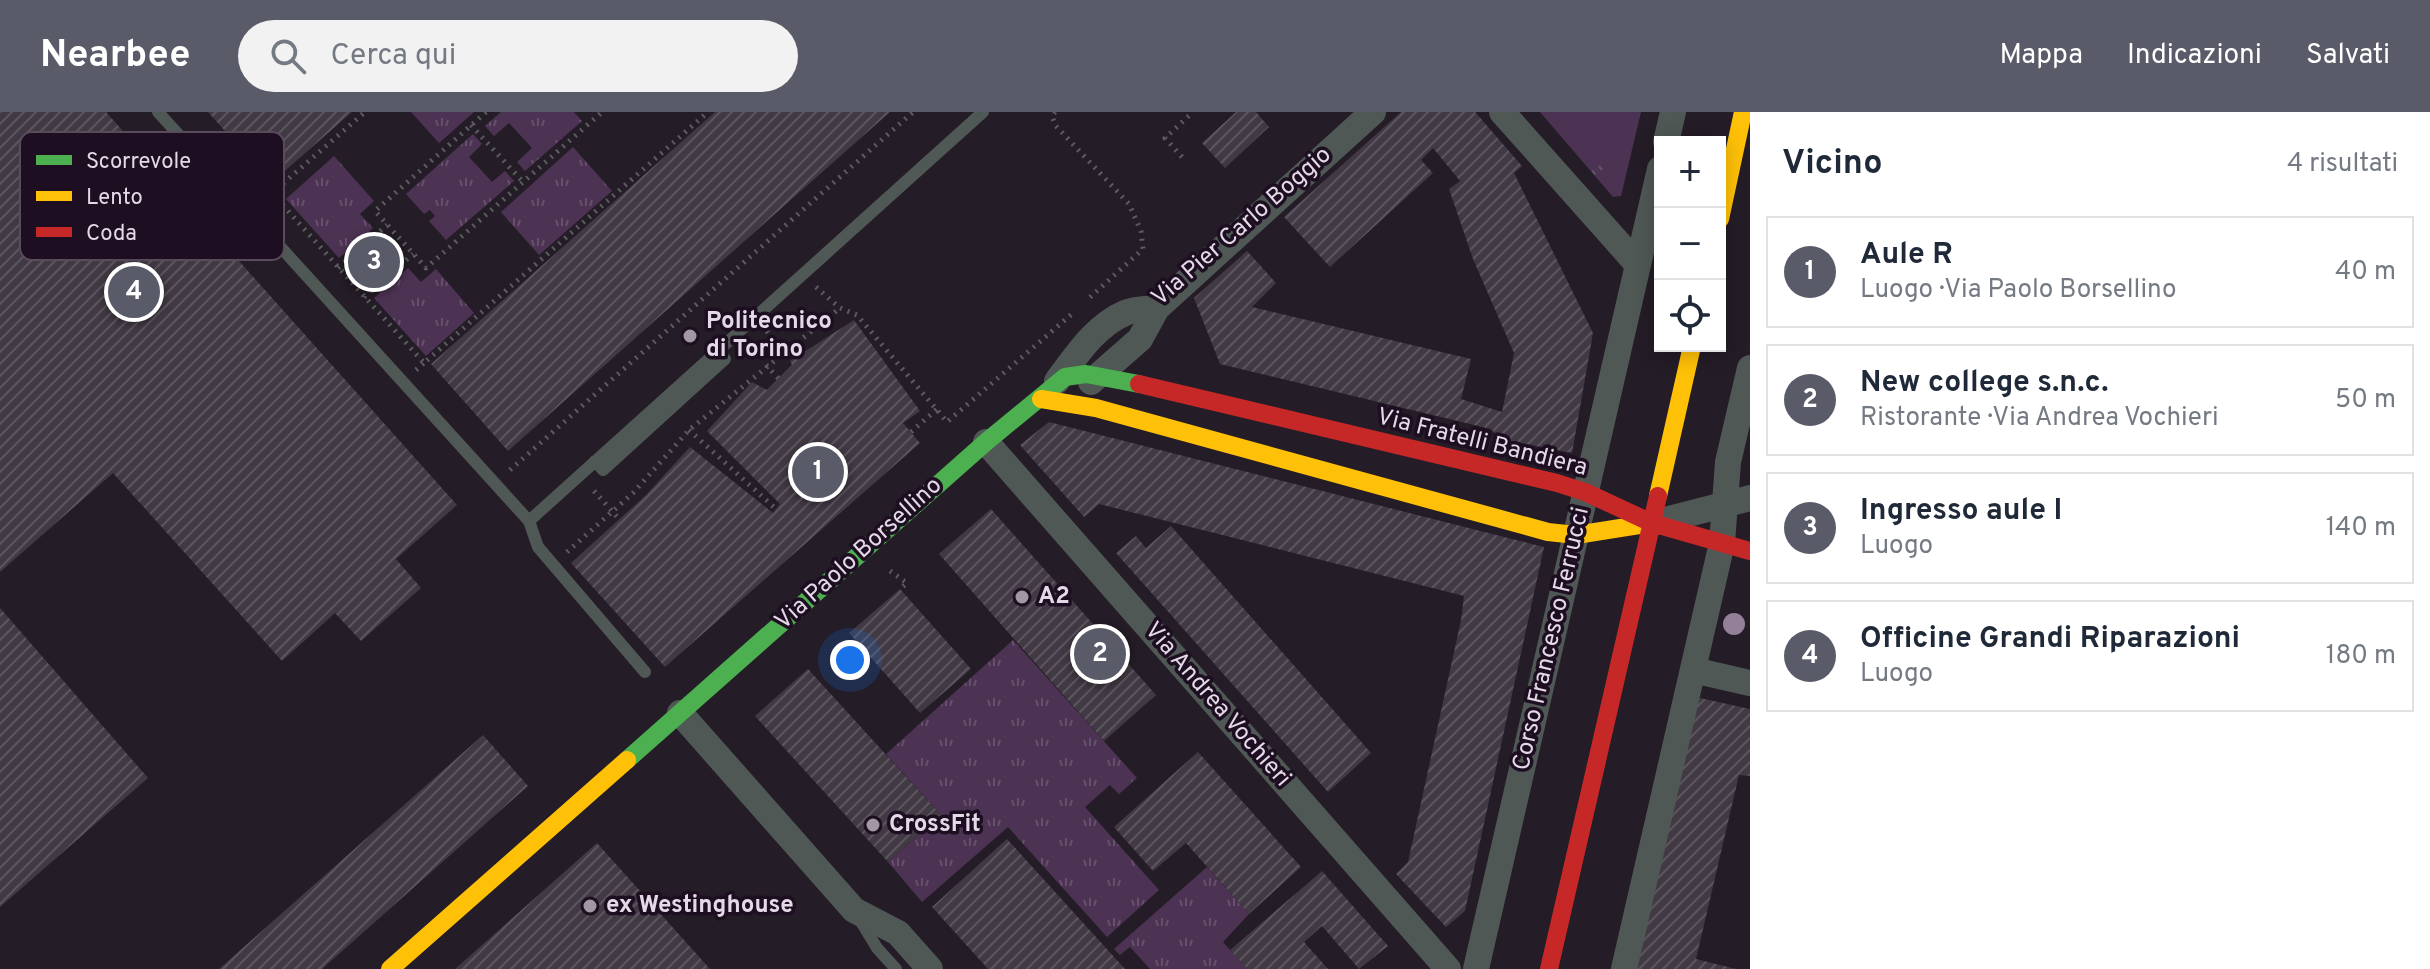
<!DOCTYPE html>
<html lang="it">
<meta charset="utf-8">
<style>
:root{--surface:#fff;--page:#f2f2f3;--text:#1f2937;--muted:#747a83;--line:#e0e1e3;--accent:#5a5b68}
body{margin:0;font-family:Overpass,sans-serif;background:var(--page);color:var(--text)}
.controls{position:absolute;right:24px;top:24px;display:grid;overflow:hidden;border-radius:0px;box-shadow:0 4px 20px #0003}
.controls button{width:72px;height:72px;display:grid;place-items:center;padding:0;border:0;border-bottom:2px solid var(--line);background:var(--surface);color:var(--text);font:40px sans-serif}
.you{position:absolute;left:850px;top:548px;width:28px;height:28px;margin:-20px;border:6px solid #fff;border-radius:50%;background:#1a73e8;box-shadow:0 0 0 12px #1a73e833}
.badge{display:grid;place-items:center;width:52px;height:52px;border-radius:50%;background:var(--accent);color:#fff;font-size:26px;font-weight:700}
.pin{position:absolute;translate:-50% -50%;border:4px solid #fff;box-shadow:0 2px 8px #0006}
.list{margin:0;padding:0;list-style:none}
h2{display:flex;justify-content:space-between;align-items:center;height:104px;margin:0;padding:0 32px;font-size:34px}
h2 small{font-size:26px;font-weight:400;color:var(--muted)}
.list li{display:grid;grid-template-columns:52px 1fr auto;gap:24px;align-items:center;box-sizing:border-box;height:112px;margin:0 16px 16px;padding:0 16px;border:2px solid var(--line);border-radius:0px}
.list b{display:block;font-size:30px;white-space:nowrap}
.list p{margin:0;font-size:26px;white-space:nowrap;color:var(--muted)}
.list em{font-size:26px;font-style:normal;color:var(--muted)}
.icon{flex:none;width:44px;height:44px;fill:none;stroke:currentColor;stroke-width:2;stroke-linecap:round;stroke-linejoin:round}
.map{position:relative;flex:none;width:1750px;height:857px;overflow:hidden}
header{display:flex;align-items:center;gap:48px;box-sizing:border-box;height:112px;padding:0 40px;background:var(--accent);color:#fff}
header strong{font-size:38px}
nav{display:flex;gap:44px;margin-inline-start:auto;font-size:28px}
.search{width:560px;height:72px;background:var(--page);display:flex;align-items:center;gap:20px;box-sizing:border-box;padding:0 28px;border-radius:44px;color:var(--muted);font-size:30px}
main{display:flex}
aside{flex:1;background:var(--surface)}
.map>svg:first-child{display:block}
</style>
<header>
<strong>Nearbee</strong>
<div class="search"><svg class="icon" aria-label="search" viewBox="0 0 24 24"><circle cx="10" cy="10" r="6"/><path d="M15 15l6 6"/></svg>Cerca qui</div>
<nav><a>Mappa</a><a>Indicazioni</a><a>Salvati</a></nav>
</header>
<main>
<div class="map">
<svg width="1750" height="857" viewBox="0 0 1750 857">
<defs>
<pattern id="grass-tufts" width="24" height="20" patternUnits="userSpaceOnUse" patternTransform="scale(2)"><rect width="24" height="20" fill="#4d3353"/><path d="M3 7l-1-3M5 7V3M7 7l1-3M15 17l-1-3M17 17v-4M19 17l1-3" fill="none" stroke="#66506c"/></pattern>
<pattern id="building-hatch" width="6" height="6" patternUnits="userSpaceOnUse" patternTransform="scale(2)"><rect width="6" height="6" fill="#413943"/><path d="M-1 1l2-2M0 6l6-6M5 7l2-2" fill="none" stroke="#5c555e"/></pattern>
</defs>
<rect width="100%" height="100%" fill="#241c26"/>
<!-- grass -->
<path fill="url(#grass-tufts)" d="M411 0H474L439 31Z
M501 0H574L582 9 525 59 517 50 532 36 509 11 494 24 485 14Z
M473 22 482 32 469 45 492 70 505 59 514 69 446 128 429 109 435 104 430 98 424 102 406 82Z
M573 35 612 79 539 143 501 100Z
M334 44 374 89 360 102 373 116 339 146 286 87Z
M408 156 421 170 436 157 474 201 426 244 374 186Z
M1013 528 1137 666 1119 682 1110 673 1085 695 1159 778 1107 825 1008 715 922 790 888 750 941 703 886 642Z
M1207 755 1249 802 1223 830 1247 857H1150L1130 835 1120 843 1114 837Z"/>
<!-- garden -->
<path fill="#4d3353" d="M1540 0H1641L1621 84 1613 85Z"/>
<!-- building -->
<path fill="url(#building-hatch)" d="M0 0H106L457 393 396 447 421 476 361 529 335 501 282 549 113 361 0 460Z
M208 0H352L271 71Z
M715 0H890L508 339 431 252Z
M1236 0H1256L1269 15 1225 56 1202 31Z
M1401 0H1475L1522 54 1514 61 1593 221 1572 341 1500 327 1491 317 1220 252 1194 186 1247 139 1276 171 1252 195 1471 247 1461 287 1502 300 1514 241 1473 147 1449 77 1460 69 1433 36 1421 48 1433 61 1330 155 1284 105Z
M382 123 402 145 366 178 359 171 364 168 355 158 352 162 345 155Z
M854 208 920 299 903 311 920 331 665 555 571 451 645 384 690 335 773 401 780 392 707 319 752 270 767 278 792 253 790 249Z
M1049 310 1544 435 1465 799 1446 815 1396 762 1408 750 1461 508 1464 484 1099 392 1084 405 1020 333Z
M991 397 1156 583 1104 629 939 442Z
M1171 414 1371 641 1328 680 1116 441 1136 424 1146 436Z
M900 477 971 557 920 601 849 521Z
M0 496 148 666 0 795Z
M808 557 941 703 888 750 755 604Z
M1691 584 1750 597V664L1739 663 1696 847 1736 857H1629Z
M483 623 528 674 322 857H219Z
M1198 640 1301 755 1249 802 1186 731 1153 759 1114 715Z
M1007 727 1125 857H988L932 795Z
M597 731 710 857H455Z
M1322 759 1388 834 1359 857 1322 814 1304 830 1328 857H1247L1230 838Z"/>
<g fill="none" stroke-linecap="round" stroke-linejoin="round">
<!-- path -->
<path stroke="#5a5d5d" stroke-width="5" stroke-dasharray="2 6" stroke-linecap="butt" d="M486 0 375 99 426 156 602 0
M1055 0 1052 4 1055 13 1129 92 1141 119 1143 137 1086 189
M471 13 523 70
M1182 45 1165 26 1193 0
M1593 61 1603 54
M272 81 424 251 708 0
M271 82 365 0
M338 156 387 113
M352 171 360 163
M816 175 840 196 857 203 947 310 1073 201
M364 185 413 142
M767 219 784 240
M766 253 779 267
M416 258 424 251
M689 318 776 397
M911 320 937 297
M510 358 913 0
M594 379 619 407
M567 440 633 381 689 318 840 196
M890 459 907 471 900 477"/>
<!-- lane -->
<path stroke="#4f5854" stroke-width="12" d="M158 0 529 409 538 435 645 560
M595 349 603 358 725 247
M529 409 983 0
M860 808 877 836 896 857"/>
<!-- street -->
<path stroke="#4f5854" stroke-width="26" d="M1502 0 1638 153
M1666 30 1673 0
M1057 269C1076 244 1095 214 1125 201 1134 197 1147 197 1157 196L1373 0
M1091 270 1140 227 1157 196
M986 330 1448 857
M1657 410 1750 386
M1693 558 1750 571
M680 601 854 798 898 821 930 857
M1476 857 1660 57
M1624 857 1722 431 1728 350 1750 256"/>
<!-- fast -->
<path stroke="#4caf50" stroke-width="18" d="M627 648 986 330 1065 265 1086 262 1139 272"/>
<!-- slow -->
<path stroke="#ffc107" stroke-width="18" d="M1720 107 1743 0
M1041 287 1096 296 1548 420 1576 423 1652 411
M1658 384 1692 234
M390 857 627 648"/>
<!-- jam -->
<path stroke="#c62828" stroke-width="18" d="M1139 272 1557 371 1585 380 1652 411 1750 439
M1549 857 1658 384"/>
</g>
<!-- trees -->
<circle fill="#948098" cx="1734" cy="512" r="11"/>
<!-- markers -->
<g fill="#a198a3" stroke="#1d0e21" stroke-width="3">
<circle cx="690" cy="224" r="8"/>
<circle cx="1022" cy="485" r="8"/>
<circle cx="873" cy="713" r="8"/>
<circle cx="590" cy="794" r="8"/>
</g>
<g text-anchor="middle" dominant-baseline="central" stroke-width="7" stroke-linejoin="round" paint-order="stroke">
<!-- street labels -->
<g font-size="24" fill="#e4dae7" stroke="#1d0e21">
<text transform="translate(1242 115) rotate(-41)">Via Pier Carlo Boggio</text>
<text transform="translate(1482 331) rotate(14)">Via Fratelli Bandiera</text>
<text transform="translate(859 442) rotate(-42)">Via Paolo Borsellino</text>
<text transform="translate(1552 527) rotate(-77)">Corso Francesco Ferrucci</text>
<text transform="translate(1217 593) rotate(49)">Via Andrea Vochieri</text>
</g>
<!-- poi labels -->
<g font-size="24" font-weight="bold" fill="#e4dae7" stroke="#1d0e21" text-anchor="start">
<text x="706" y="210">Politecnico<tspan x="706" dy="28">di Torino</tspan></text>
<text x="1038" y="485">A2</text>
<text x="889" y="713">CrossFit</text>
<text x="606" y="794">ex Westinghouse</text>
</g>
</g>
<!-- legend -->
<rect x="20" y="20" width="264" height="128" rx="12" fill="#1d0e21" stroke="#594b5c" stroke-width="2"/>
<rect x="36" y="43" width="36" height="10" fill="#4caf50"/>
<rect x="36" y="79" width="36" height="10" fill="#ffc107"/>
<rect x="36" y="115" width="36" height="10" fill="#c62828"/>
<g font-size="22" fill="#e4dae7">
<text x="86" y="56">Scorrevole</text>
<text x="86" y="92">Lento</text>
<text x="86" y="128">Coda</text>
</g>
</svg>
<div class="controls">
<button>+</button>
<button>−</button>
<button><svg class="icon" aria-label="locate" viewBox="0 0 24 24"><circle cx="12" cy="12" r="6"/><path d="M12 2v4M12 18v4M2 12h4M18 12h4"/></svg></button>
</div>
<div class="you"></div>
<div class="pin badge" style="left:818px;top:360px">1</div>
<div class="pin badge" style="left:1100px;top:542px">2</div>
<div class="pin badge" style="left:374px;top:150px">3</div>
<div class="pin badge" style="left:134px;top:180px">4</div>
</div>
<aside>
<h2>Vicino<small>4 risultati</small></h2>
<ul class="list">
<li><span class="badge">1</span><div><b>Aule R</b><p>Luogo · Via Paolo Borsellino</p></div><em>40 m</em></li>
<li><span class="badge">2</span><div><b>New college s.n.c.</b><p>Ristorante · Via Andrea Vochieri</p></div><em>50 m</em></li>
<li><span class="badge">3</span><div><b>Ingresso aule I</b><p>Luogo</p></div><em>140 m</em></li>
<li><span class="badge">4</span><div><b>Officine Grandi Riparazioni</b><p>Luogo</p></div><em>180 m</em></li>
</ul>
</aside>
</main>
